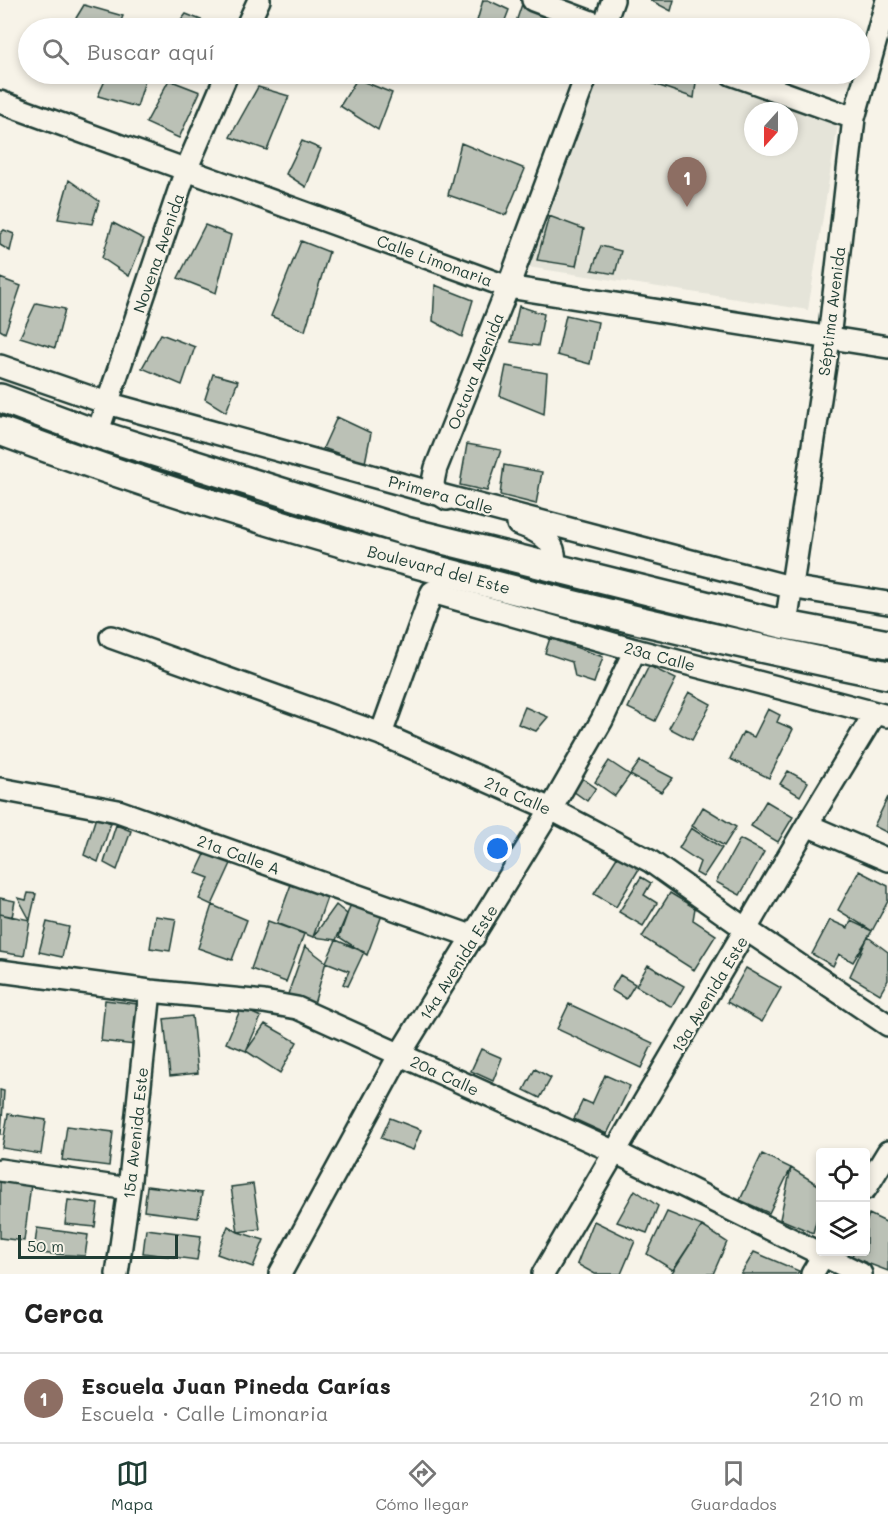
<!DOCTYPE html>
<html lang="es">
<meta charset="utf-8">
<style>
:root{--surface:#fff;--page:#f6f6f6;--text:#222;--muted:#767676;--line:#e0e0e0;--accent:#1f3d34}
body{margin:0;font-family:Mali,sans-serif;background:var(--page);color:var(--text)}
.controls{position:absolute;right:18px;bottom:18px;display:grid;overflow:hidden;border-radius:6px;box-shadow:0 3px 9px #0003}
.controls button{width:54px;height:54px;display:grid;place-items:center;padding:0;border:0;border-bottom:2px solid var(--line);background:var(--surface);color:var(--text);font:30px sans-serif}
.compass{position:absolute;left:744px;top:102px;width:54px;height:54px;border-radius:50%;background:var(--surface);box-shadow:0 3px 9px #0003;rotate:201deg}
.scale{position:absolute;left:18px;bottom:15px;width:160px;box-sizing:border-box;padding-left:6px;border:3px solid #1f3d34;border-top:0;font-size:16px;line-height:21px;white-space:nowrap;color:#1f3d34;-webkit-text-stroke:4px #f7f3e8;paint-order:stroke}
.you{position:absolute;left:498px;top:849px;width:21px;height:21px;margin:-15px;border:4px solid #fff;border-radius:50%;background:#1a73e8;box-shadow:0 0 0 9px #1a73e833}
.badge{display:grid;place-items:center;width:39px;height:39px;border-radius:50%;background:var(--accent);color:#fff;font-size:20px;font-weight:700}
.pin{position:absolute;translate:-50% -50px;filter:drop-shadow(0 2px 3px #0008)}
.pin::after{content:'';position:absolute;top:32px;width:21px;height:18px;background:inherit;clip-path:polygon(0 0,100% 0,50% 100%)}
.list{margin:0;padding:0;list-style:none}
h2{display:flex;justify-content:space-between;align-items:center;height:78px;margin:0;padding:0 24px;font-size:26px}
h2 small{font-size:20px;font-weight:400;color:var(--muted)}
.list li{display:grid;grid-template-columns:39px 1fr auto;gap:18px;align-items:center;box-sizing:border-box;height:90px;padding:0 24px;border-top:2px solid var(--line)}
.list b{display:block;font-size:22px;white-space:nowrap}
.list p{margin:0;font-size:20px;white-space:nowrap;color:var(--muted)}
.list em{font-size:20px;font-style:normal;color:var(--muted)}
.icon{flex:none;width:33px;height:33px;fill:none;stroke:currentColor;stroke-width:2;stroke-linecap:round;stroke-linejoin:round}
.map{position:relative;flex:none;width:888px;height:1274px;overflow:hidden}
.search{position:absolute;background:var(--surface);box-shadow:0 3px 9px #0003;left:18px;right:18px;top:18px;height:66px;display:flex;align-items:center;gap:15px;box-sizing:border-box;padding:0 21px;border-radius:33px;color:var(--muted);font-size:22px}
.sheet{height:168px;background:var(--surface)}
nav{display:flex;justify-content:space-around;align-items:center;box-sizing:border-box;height:84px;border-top:2px solid var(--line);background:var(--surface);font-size:16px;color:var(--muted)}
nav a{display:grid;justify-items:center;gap:3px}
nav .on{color:var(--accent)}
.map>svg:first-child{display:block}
</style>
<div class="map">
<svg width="888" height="1274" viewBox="0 0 888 1274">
<rect width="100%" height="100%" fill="#f7f3e8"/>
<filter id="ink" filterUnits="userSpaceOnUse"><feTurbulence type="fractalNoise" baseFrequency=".0167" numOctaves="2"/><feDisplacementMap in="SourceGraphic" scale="12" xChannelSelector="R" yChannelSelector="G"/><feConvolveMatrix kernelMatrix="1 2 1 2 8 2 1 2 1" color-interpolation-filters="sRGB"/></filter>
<g filter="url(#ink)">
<!-- built -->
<path fill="#e5e4d9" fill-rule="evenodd" d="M597 74H701L838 124 808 310 528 267ZM753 111H789V147H753Z"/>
<!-- building -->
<path fill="#bbc1b6" stroke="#1f3d34" stroke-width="1.5" d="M483 0H488L509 10 502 28H475Z
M650 0H674L671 11Z
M522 4 564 28H514Z
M84 5 123 16 118 28H70Z
M186 14 221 28H175Z
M108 74H147L137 107 98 96Z
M654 74H697L694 98 651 83Z
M357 79 392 93 378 130 340 106Z
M169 80 200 92 179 138 146 123Z
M258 87 289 96 267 150 230 137Z
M302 141 321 149 306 187 286 174Z
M461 143 525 169 506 215 448 195Z
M69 180 99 201 92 224 58 219Z
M549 216 584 229 576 266 537 260Z
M113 223 144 239 129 276 102 258Z
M205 225 231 235 216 293 178 278Z
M4 230 14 234 10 251 0 245V234Z
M301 241 329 252 305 331 271 316Z
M601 246 621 251 615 274 592 270Z
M0 278 21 286 5 333 0 330Z
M435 285 473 300 462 337 433 321Z
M36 303 65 309 55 348 20 337Z
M519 306 544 314 538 346 511 342Z
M566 315 598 322 590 364 557 355Z
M161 334 195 347 182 385 142 368Z
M506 366 547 373 544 414 500 396Z
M213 374 238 381 226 412 205 399Z
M337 417 371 433 365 463 323 448Z
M467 444 501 450 487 491 460 485Z
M504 465 542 472 536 504 500 495Z
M550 638 603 657 594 683 575 677 572 662 545 653Z
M649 666 676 679 655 721 628 708Z
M689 692 711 704 692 740 669 728Z
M525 707 548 717 536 731 518 724Z
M768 709 780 715 777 722 793 729 769 778 730 759 743 732 754 737Z
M609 761 630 775 615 796 595 782Z
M640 761 673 778 661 792 630 775Z
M788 771 808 782 800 796 780 784Z
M582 778 596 788 587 801 573 791Z
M888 797V833L874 826Z
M766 801 793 817 778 842 751 826Z
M703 807 736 827 724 846 692 826Z
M96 817 111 823 98 862 84 855Z
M116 825 131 831 117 870 104 863Z
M691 828 722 848 703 877 696 873 700 862 679 848Z
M740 839 764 852 740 895 716 882Z
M209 846 234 857 212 905 199 899 209 878 196 873Z
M621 851 642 864 616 907 594 894Z
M859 871 888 886V901L872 931 838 910Z
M294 876 330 889 313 937 277 923Z
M641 877 651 883 644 895 657 903 643 926 619 912Z
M28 893 36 894 30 920 18 898 26 900Z
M670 893 695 908 693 920 716 935 694 970 642 937Z
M0 898 15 901 12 917 0 914Z
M353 898 385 907 367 955 339 937Z
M212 905 247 920 232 960 198 948Z
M336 905 347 914 336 940 313 937Z
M0 914 30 920 24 956 0 952Z
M155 916 176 919 170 951 150 948Z
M830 920 848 928 851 921 872 931 853 962 839 954 833 966 812 954Z
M268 921 304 934 286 982 251 969Z
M47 922 69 927 62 957 39 952Z
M868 937 888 952V980L880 994 850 976Z
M336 940 364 952 348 986 343 984 349 971 326 962Z
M305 946 326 962 314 1004 288 994Z
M648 965 684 986 672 1007 636 986Z
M746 968 781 988 762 1022 727 1002Z
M620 975 635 984 626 999 611 990Z
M105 1000 138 1004 135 1045 101 1041Z
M569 1004 653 1043 641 1068 557 1029Z
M241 1008 261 1017 246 1051 226 1043Z
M192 1016 198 1073 170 1076 164 1019Z
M265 1024 297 1042 280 1073 246 1051Z
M481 1049 502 1058 493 1081 471 1071Z
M535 1069 551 1078 540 1098 524 1090Z
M605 1075 630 1086 607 1134 574 1119 583 1100 592 1104Z
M0 1090 4 1091 1 1134H0Z
M8 1114 46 1120 41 1154 2 1148Z
M390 1118 421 1130 413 1150 381 1138Z
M67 1126 113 1132 109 1166 62 1160Z
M762 1154 791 1168 769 1213 740 1200Z
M791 1168 820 1186V1206L813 1233 780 1219Z
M0 1180 31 1184 24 1241 0 1238Z
M253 1184 260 1229 238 1232 231 1187Z
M147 1186 202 1193 198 1218 144 1211Z
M635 1190 658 1206 647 1233 617 1222Z
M68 1200 98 1204 95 1227 65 1224Z
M667 1212 702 1226 673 1270 647 1254Z
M869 1214 888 1223V1271L851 1257 854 1252H866V1223Z
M594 1221 635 1241 621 1274H595L577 1264Z
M228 1226 238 1232 264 1240 253 1267 217 1254Z
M702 1226 727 1242 713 1274H671Z
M37 1228 88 1235 85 1256 34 1253Z
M146 1229 201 1236 197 1260 143 1253Z
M754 1252 799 1271 797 1274H741Z"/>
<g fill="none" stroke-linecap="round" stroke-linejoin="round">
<defs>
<path id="minor" d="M533 0 607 28
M246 28 259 0
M603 28 613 0
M731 74 854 118
M0 102 508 287 888 347
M0 366 107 403 437 494 790 587 888 603
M97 434 186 170 227 74
M447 499C430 490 432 485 436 468L508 287 587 74
M518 524C530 528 546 535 552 547 555 552 555 561 555 567
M786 625 829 339 854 118 887 0
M111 637 381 734 551 809 650 861 747 930 888 1025
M381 734 432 592 635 650 887 716
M0 789 118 811 474 937
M807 825 888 860
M0 971 150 991 264 1002 297 1008 615 1152 861 1274
M0 1170 129 1189
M866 1188 888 1152
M117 1274 129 1189 150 991
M280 1274 400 1054 551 809 602 720 635 650
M543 1274 807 825 875 713
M812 1274 825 1252"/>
<path id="major" d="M0 398 97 434 406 531 786 625 888 644
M0 431C287 538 588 614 888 675"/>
</defs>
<!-- minor casing -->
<use href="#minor" stroke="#1f3d34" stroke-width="26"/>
<!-- major casing -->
<use href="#major" stroke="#1f3d34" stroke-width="32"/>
<!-- minor -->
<use href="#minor" stroke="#f7f3e8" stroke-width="21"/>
<!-- major -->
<use href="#major" stroke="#f7f3e8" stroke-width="27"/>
</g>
</g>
<g text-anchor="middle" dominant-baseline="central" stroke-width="4.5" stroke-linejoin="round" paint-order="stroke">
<!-- street labels -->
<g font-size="16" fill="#1f3d34" stroke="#f7f3e8">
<text transform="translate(158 253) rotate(-71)">Novena Avenida</text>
<text transform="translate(435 260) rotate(20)">Calle Limonaria</text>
<text transform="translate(831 311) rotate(-83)">Séptima Avenida</text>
<text transform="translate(475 371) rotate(-68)">Octava Avenida</text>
<text transform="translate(441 494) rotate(15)">Primera Calle</text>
<text transform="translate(439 569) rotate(15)">Boulevard del Este</text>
<text transform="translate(660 656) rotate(15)">23a Calle</text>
<text transform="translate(518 795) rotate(24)">21a Calle</text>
<text transform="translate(239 854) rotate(20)">21a Calle A</text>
<text transform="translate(458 962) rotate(-58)">14a Avenida Este</text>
<text transform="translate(709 994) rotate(-59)">13a Avenida Este</text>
<text transform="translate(445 1075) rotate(25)">20a Calle</text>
<text transform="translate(135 1133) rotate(-84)">15a Avenida Este</text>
</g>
</g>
</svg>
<div class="controls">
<button><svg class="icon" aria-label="locate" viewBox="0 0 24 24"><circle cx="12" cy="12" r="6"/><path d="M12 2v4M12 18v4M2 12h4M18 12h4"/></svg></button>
<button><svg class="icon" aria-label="layers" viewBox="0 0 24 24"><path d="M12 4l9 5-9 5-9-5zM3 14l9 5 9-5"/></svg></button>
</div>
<svg class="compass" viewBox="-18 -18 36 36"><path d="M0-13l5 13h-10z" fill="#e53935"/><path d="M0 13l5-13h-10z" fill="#767676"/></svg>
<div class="scale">50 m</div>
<div class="you"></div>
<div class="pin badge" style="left:687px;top:207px;background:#8d6e63">1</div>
<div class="search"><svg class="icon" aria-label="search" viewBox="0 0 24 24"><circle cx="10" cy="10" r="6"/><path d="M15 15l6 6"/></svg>Buscar aquí</div>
</div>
<section class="sheet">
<h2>Cerca<small></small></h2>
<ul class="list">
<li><span class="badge" style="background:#8d6e63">1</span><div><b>Escuela Juan Pineda Carías</b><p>Escuela · Calle Limonaria</p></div><em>210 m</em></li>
</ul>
</section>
<nav>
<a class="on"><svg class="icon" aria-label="map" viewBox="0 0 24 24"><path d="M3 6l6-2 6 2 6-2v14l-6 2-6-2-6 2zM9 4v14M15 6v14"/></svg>Mapa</a>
<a><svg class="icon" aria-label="directions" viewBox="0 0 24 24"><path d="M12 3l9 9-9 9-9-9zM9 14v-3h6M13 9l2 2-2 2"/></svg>Cómo llegar</a>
<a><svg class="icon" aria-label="saved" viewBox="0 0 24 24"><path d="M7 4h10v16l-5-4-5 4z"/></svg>Guardados</a>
</nav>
